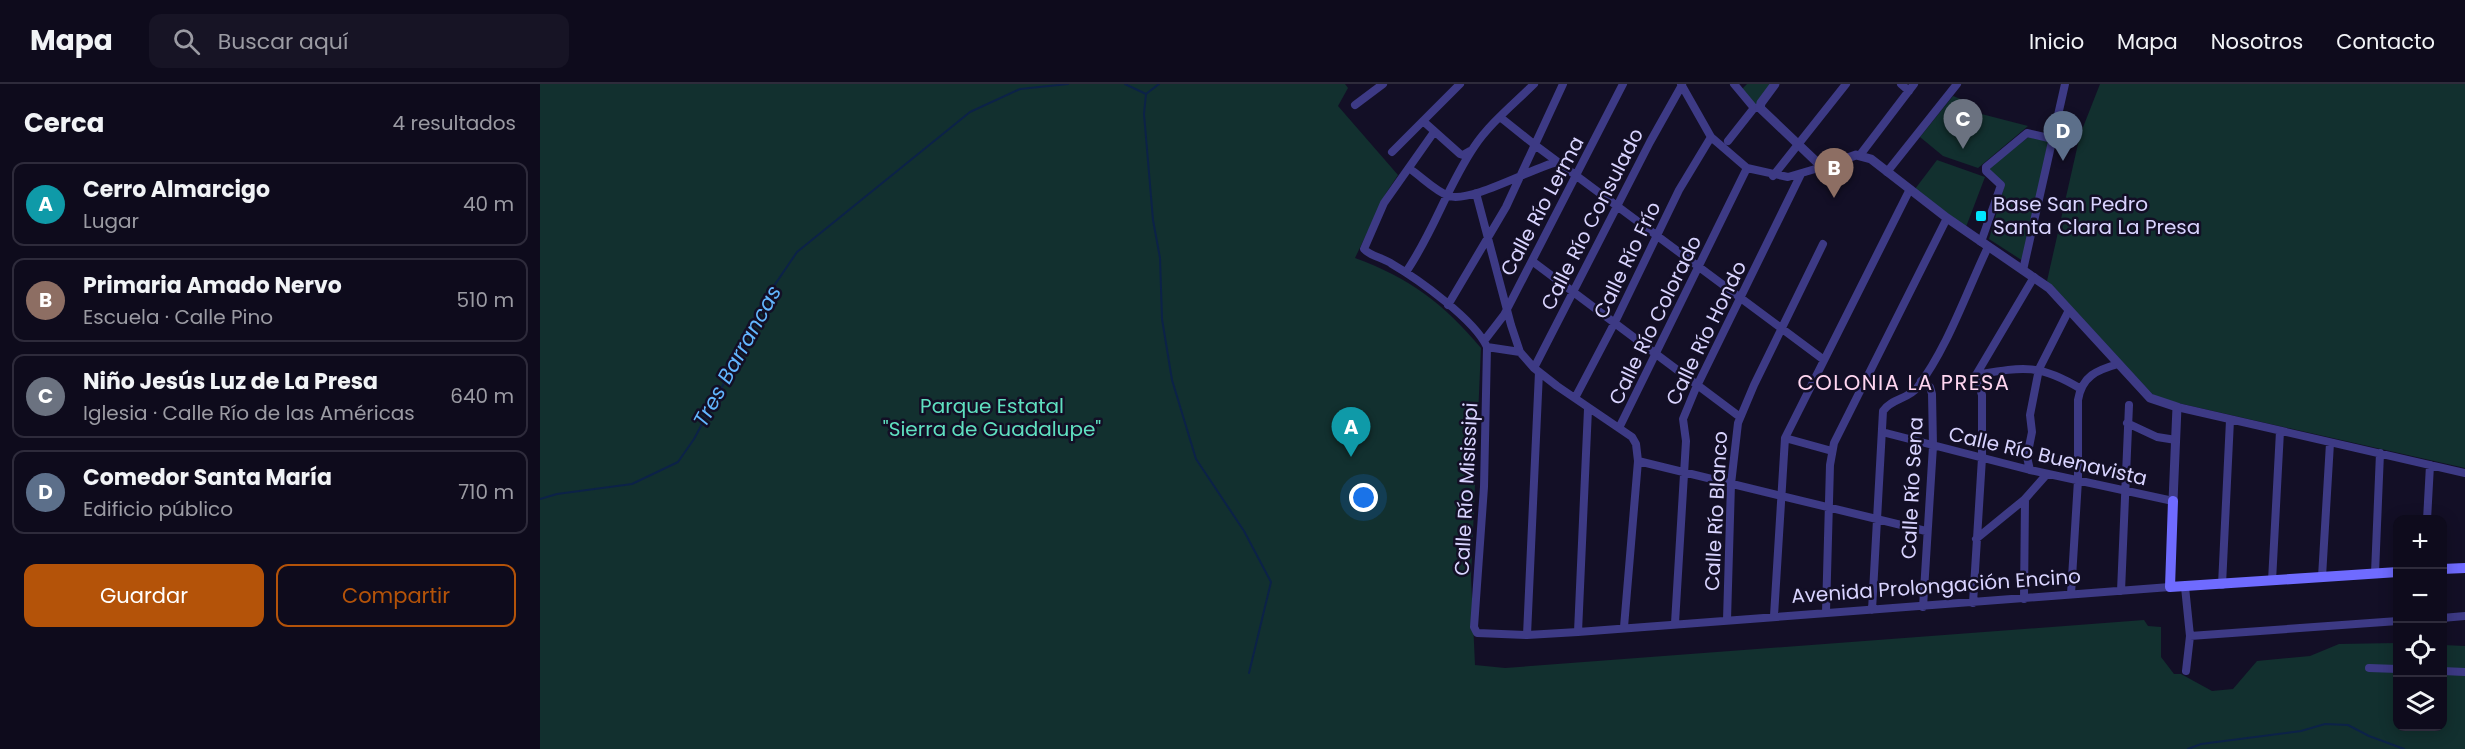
<!DOCTYPE html>
<html lang="es">
<meta charset="utf-8">
<style>
:root{--surface:#0e0b1c;--page:#171425;--text:#f1f3f6;--muted:#9b9ba3;--line:#2e2b3b;--accent:#b45309}
body{margin:0;font-family:Poppins,sans-serif;background:var(--page);color:var(--text)}
.controls{position:absolute;right:18px;bottom:18px;display:grid;overflow:hidden;border-radius:12px;box-shadow:0 3px 15px #0003}
.controls button{width:54px;height:54px;display:grid;place-items:center;padding:0;border:0;border-bottom:2px solid var(--line);background:var(--surface);color:var(--text);font:30px sans-serif}
.you{position:absolute;left:824px;top:414px;width:21px;height:21px;margin:-15px;border:4px solid #fff;border-radius:50%;background:#1a73e8;box-shadow:0 0 0 9px #1a73e833}
.badge{display:grid;place-items:center;width:39px;height:39px;border-radius:50%;background:var(--accent);color:#fff;font-size:20px;font-weight:700}
.pin{position:absolute;translate:-50% -50px;filter:drop-shadow(0 2px 3px #0008)}
.pin::after{content:'';position:absolute;top:32px;width:21px;height:18px;background:inherit;clip-path:polygon(0 0,100% 0,50% 100%)}
.list{margin:0;padding:0;list-style:none}
h2{display:flex;justify-content:space-between;align-items:center;height:78px;margin:0;padding:0 24px;font-size:26px}
h2 small{font-size:20px;font-weight:400;color:var(--muted)}
.list li{display:grid;grid-template-columns:39px 1fr auto;gap:18px;align-items:center;box-sizing:border-box;height:84px;margin:0 12px 12px;padding:0 12px;border:2px solid var(--line);border-radius:12px}
.list b{display:block;font-size:22px;white-space:nowrap}
.list p{margin:0;font-size:20px;white-space:nowrap;color:var(--muted)}
.list em{font-size:20px;font-style:normal;color:var(--muted)}
.actions{display:flex;gap:12px;padding:18px 24px}
.actions a{flex:1;padding:14px 0;border:2px solid var(--accent);border-radius:12px;text-align:center;font-size:21px;color:var(--accent)}
.actions .main{background:var(--accent);color:#fff}
.icon{flex:none;width:33px;height:33px;fill:none;stroke:currentColor;stroke-width:2;stroke-linecap:round;stroke-linejoin:round}
.map{position:relative;flex:none;width:1925px;height:665px;overflow:hidden}
header{display:flex;align-items:center;gap:36px;box-sizing:border-box;height:84px;padding:0 30px;background:var(--surface);border-bottom:2px solid var(--line)}
header strong{font-size:28px}
nav{display:flex;gap:33px;margin-inline-start:auto;font-size:21px}
.search{width:420px;height:54px;background:var(--page);display:flex;align-items:center;gap:15px;box-sizing:border-box;padding:0 21px;border-radius:12px;color:var(--muted);font-size:22px}
main{display:flex}
aside{flex:1;background:var(--surface)}
.map>svg:first-child{display:block}
</style>
<header>
<strong>Mapa</strong>
<div class="search"><svg class="icon" aria-label="search" viewBox="0 0 24 24"><circle cx="10" cy="10" r="6"/><path d="M15 15l6 6"/></svg>Buscar aquí</div>
<nav><a>Inicio</a><a>Mapa</a><a>Nosotros</a><a>Contacto</a></nav>
</header>
<main>
<aside>
<h2>Cerca<small>4 resultados</small></h2>
<ul class="list">
<li><span class="badge" style="background:#0f9aa8">A</span><div><b>Cerro Almarcigo</b><p>Lugar</p></div><em>40 m</em></li>
<li><span class="badge" style="background:#8d6e63">B</span><div><b>Primaria Amado Nervo</b><p>Escuela · Calle Pino</p></div><em>510 m</em></li>
<li><span class="badge" style="background:#6b7280">C</span><div><b>Niño Jesús Luz de La Presa</b><p>Iglesia · Calle Río de las Américas</p></div><em>640 m</em></li>
<li><span class="badge" style="background:#5c6f8a">D</span><div><b>Comedor Santa María</b><p>Edificio público</p></div><em>710 m</em></li>
</ul>
<div class="actions"><a class="main">Guardar</a><a>Compartir</a></div>
</aside>
<div class="map">
<svg width="1925" height="665" viewBox="0 0 1925 665">
<rect width="100%" height="100%" fill="#130f26"/>
<!-- green -->
<path fill="#12302f" d="M0 0H805L808 4 798 22 858 91 846 109 815 174C870 194 903 219 941 264L931 493 935 581 965 584 1604 536 1608 542 1621 543V573L1634 590H1641L1672 607 1693 605 1717 577 1770 572 1799 560 1857 559 1858 642H1902L1903 561 1925 562V665H0Z
M1207 0H1235L1214 28 1200 7Z
M1560 0H1925V384L1616 314 1507 197 1540 51Z
M1413 12 1428 18 1426 26 1488 42 1438 84 1403 72 1380 53Z
M1490 52 1512 57 1483 177 1449 155 1465 100 1446 86Z
M1397 76 1445 93 1426 143 1375 105Z"/>
<g fill="none" stroke-linecap="round" stroke-linejoin="round">
<!-- stream -->
<path stroke="#0c2248" stroke-width="2" d="M585 0 606 10
M619 0 606 10 604 30 613 136 620 174 622 235 632 296 656 375 704 447 731 498 709 589
M0 415 17 410 92 400 138 378 154 355 182 303 219 224 257 168 430 28 480 5 528 0
M1648 665 1661 660 1761 647 1785 640 1808 641 1829 652 1864 665"/>
<!-- minor -->
<path stroke="#3d3a85" stroke-width="8" d="M1141 0 1171 53 1207 84 1248 93 1282 83
M1194 0 1214 24
M1361 0 1369 7
M815 21 843 0
M960 33 995 61 1284 276
M883 37 920 70 923 71 930 67
M894 48 844 119 824 165C830 172 844 174 852 180 878 195 935 236 947 263L944 403 934 543 937 549 987 551 1038 548 1630 503
M1188 57 1214 24H1220
M852 68 920 0
M1320 71 1374 0
M870 85C882 93 895 107 909 112 931 119 992 84 1017 78
M1347 88 1417 0
M1233 92 1306 0
M936 109 971 241 980 268 994 284 1017 302 1092 353 1096 360 1098 377 1084 543
M1441 158 1461 101 1446 87V83L1487 49 1513 55
M992 177 1200 333
M1483 186 1525 0
M866 188C893 149 907 103 934 63 950 39 974 20 994 0
M908 221 966 123 1023 0
M944 257 964 231 1083 0
M947 263 980 268
M994 284 1110 58 1142 1
M1436 291C1482 283 1499 279 1541 305
M1381 297 1390 303 1392 310 1393 362 1383 523
M1035 314 1075 238 1139 106 1171 53
M1637 323 1925 389
M1587 339 1617 353 1636 356
M1079 344 1207 84
M1342 348 1490 386 1633 417
M1245 354 1292 367
M1098 377 1386 447
M1490 386 1487 373 1492 348 1490 331 1499 285 1529 226
M1887 436 1890 381
M1436 455 1485 415 1507 390
M1835 489 1840 369
M1782 493 1790 359
M1732 497 1740 347
M1682 501 1690 336
M1645 503 1650 552 1646 587
M1581 507 1589 321
M1531 510 1538 396V316C1542 292 1557 286 1578 280
M1484 515 1485 415
M1433 519 1442 374V311L1436 291 1494 193
M1332 526 1343 327C1351 315 1368 315 1377 304 1408 263 1426 209 1448 163
M1286 528 1290 381 1294 359 1407 134
M1234 532 1245 354 1370 105
M1902 534 1925 532
M1187 536 1191 400 1198 339 1214 301 1283 160
M1135 539 1146 357 1143 335 1155 306 1261 90
M1038 548 1048 325
M987 551 999 288
M1650 552 1858 537
M1829 584 1858 585
M1902 587 1925 588"/>
<!-- tertiary -->
<path stroke="#3d3a85" stroke-width="9" d="M1235 0 1221 19 1220 24 1282 83 1316 71 1331 75 1407 134 1509 204 1610 314 1637 323 1633 417"/>
<!-- secondary -->
<path stroke="#6f6bff" stroke-width="10" d="M1633 417 1630 503 1858 488
M1902 485 1925 484"/>
</g>
<!-- markers -->
<rect fill="#00e5ff" stroke="#130f26" stroke-width="2" x="1435" y="126" width="12" height="12" rx="3"/>
<g text-anchor="middle" dominant-baseline="central" stroke-width="5" stroke-linejoin="round" paint-order="stroke">
<!-- poi labels -->
<g font-size="20" fill="#d9d4ff" stroke="#130f26" text-anchor="start">
<text x="1453" y="120">Base San Pedro<tspan x="1453" dy="23">Santa Clara La Presa</tspan></text>
</g>
<!-- street labels -->
<g font-size="20" fill="#d9d4ff" stroke="#130f26">
<text transform="translate(1002 122) rotate(-62)">Calle Río Lerma</text>
<text transform="translate(1052 135) rotate(-63)">Calle Río Consulado</text>
<text transform="translate(1087 176) rotate(-64)">Calle Río Frío</text>
<text transform="translate(1115 236) rotate(-64)">Calle Río Colorado</text>
<text transform="translate(1166 249) rotate(-64)">Calle Río Hondo</text>
<text transform="translate(1508 372) rotate(13)">Calle Río Buenavista</text>
<text transform="translate(1372 404) rotate(-87)">Calle Río Sena</text>
<text transform="translate(926 405) rotate(-87)">Calle Río Misissipi</text>
<text transform="translate(1176 427) rotate(-87)">Calle Río Blanco</text>
<text transform="translate(1396 502) rotate(-4)">Avenida Prolongación Encino</text>
</g>
<!-- park labels -->
<g font-size="20" fill="#5fe0c0" stroke="#130f26">
<text x="452" y="322">Parque Estatal<tspan x="452" dy="23">"Sierra de Guadalupe"</tspan></text>
</g>
<!-- water labels -->
<g font-size="21" font-style="italic" fill="#62b6ff" stroke="#130f26">
<text transform="translate(197 272) rotate(-61)">Tres Barrancas</text>
</g>
<!-- neighbourhood labels -->
<g font-size="21" letter-spacing="1.5" fill="#ffd6f0" stroke="#130f26">
<text x="1364" y="298">COLONIA LA PRESA</text>
</g>
</g>
</svg>
<div class="controls">
<button>+</button>
<button>−</button>
<button><svg class="icon" aria-label="locate" viewBox="0 0 24 24"><circle cx="12" cy="12" r="6"/><path d="M12 2v4M12 18v4M2 12h4M18 12h4"/></svg></button>
<button><svg class="icon" aria-label="layers" viewBox="0 0 24 24"><path d="M12 4l9 5-9 5-9-5zM3 14l9 5 9-5"/></svg></button>
</div>
<div class="you"></div>
<div class="pin badge" style="left:811px;top:373px;background:#0f9aa8">A</div>
<div class="pin badge" style="left:1294px;top:114px;background:#8d6e63">B</div>
<div class="pin badge" style="left:1423px;top:65px;background:#6b7280">C</div>
<div class="pin badge" style="left:1523px;top:77px;background:#5c6f8a">D</div>
</div>
</main>
